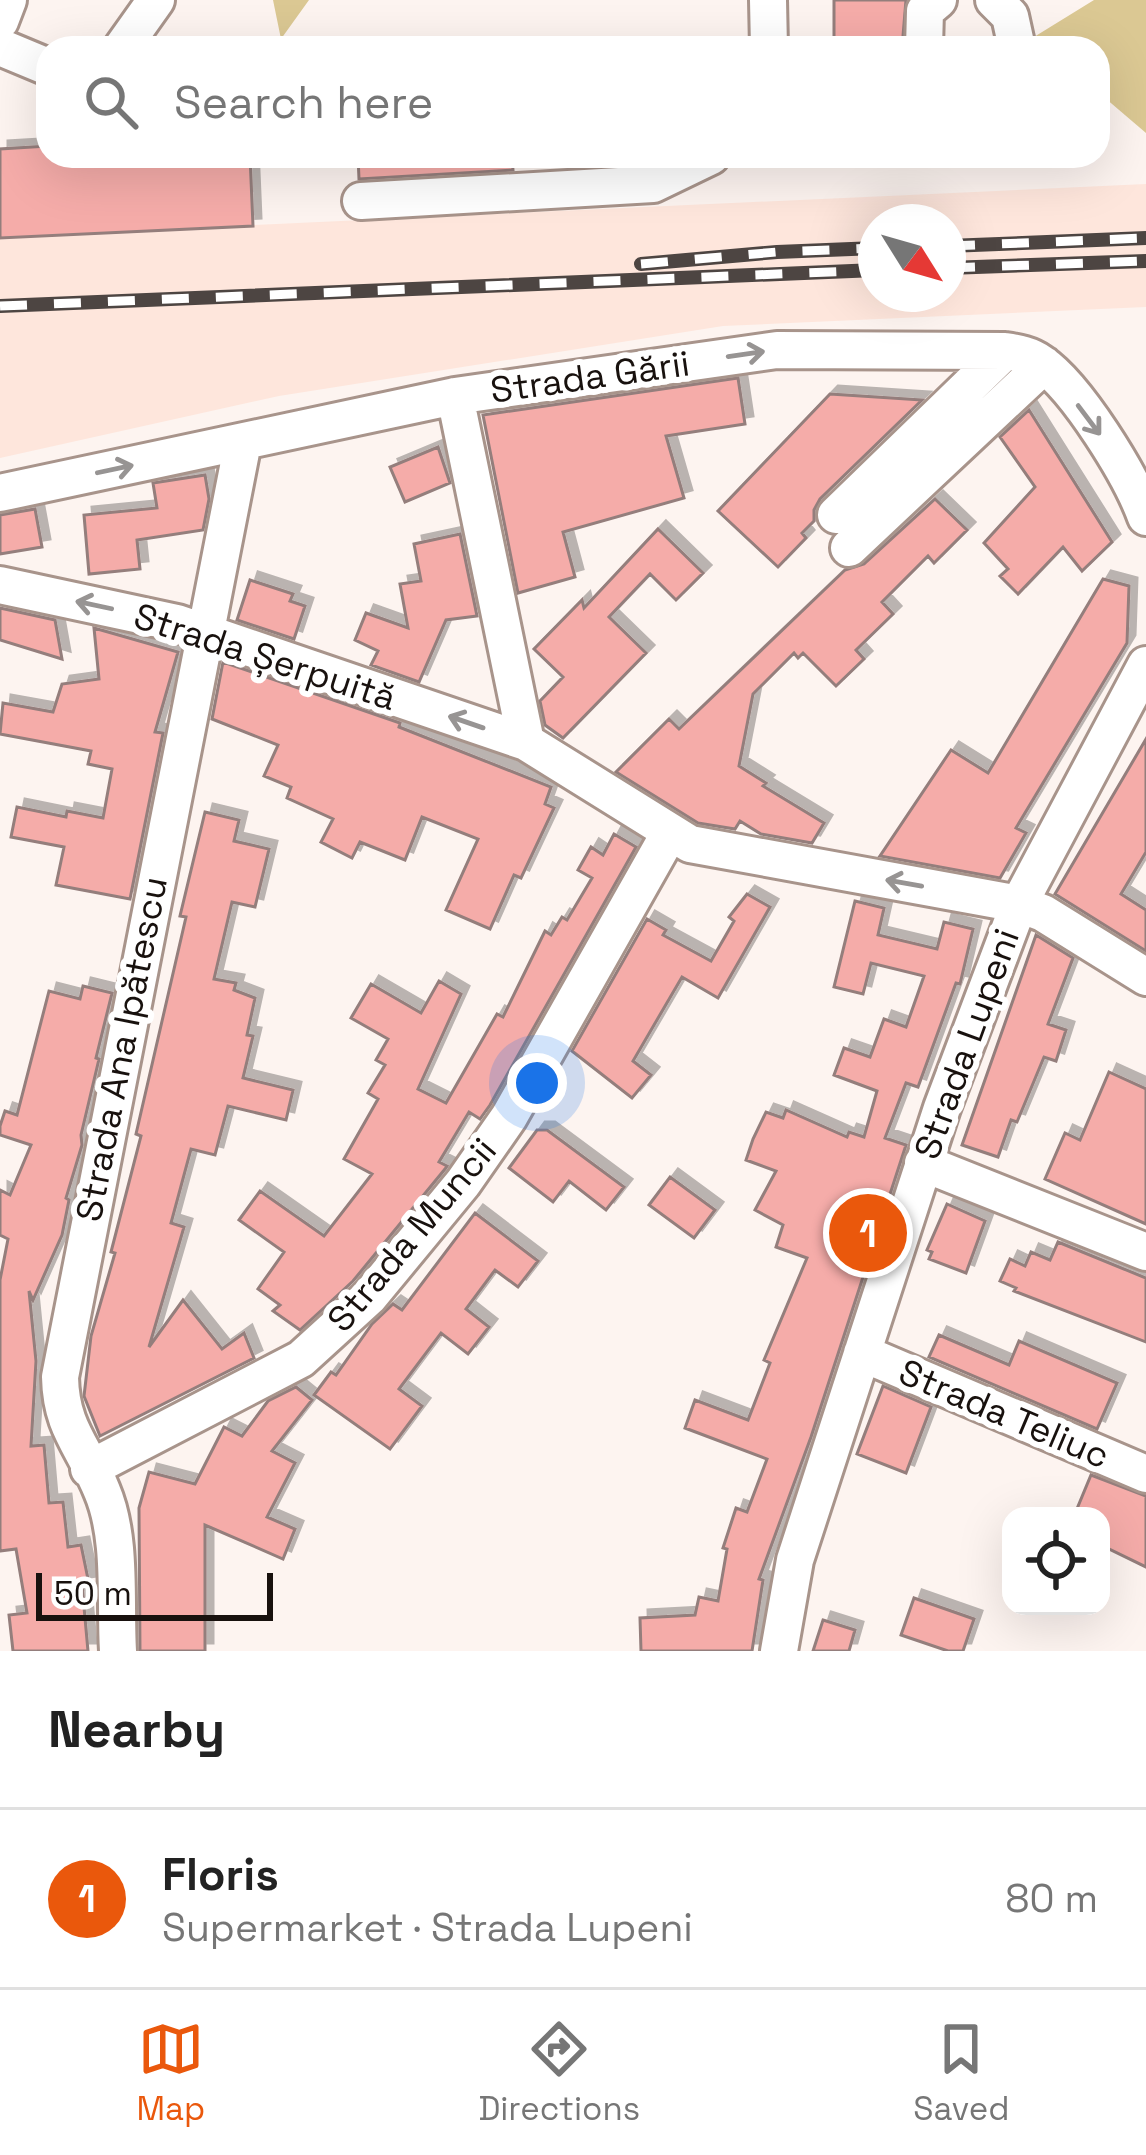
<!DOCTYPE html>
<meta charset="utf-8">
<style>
:root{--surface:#fff;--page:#f2f2f2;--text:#222;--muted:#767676;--line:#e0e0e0;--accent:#ea580c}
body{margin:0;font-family:"Space Grotesk",sans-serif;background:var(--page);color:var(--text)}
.controls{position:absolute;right:36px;bottom:36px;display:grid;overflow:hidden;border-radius:24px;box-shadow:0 12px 48px #0002}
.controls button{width:108px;height:108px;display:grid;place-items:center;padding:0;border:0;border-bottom:3px solid var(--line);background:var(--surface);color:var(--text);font:60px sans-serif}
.compass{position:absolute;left:858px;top:204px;width:108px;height:108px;border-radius:50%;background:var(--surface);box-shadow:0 12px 48px #0002;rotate:127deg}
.scale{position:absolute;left:36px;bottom:30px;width:237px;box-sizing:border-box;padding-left:12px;border:6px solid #18110e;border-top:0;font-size:33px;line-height:42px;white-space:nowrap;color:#18110e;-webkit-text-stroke:9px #fff;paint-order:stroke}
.you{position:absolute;left:537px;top:1083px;width:42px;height:42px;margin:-30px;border:9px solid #fff;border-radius:50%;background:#1a73e8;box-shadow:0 0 0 18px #1a73e833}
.badge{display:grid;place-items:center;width:78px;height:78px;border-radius:50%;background:var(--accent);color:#fff;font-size:39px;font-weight:700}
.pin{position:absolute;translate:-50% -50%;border:6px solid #fff;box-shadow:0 3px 12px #0006}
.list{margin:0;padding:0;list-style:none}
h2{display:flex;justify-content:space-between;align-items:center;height:156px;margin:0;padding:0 48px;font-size:51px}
h2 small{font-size:39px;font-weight:400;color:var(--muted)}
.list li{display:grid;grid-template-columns:78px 1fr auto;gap:36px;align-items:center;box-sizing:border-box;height:180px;padding:0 48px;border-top:3px solid var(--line)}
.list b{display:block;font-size:45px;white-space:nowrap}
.list p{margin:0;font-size:39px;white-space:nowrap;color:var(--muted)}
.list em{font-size:39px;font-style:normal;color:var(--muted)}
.icon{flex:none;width:66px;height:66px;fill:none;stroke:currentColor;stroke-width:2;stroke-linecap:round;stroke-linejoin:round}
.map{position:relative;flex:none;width:1146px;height:1651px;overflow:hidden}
.search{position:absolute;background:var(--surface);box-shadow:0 12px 48px #0002;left:36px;right:36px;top:36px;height:132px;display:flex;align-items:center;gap:30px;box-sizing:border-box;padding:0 42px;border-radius:36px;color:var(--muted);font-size:45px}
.sheet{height:336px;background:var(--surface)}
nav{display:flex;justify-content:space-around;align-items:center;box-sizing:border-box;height:168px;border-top:3px solid var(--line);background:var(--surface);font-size:33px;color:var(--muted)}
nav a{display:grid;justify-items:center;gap:6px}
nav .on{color:var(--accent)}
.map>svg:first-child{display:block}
</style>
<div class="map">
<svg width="1146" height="1651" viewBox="0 0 1146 1651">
<defs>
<filter id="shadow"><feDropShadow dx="8" dy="-8" stdDeviation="0" flood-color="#0004"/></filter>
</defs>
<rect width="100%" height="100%" fill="#fdf4f0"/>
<!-- built -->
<path fill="#fee6dc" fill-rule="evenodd" d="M48 146V156H251L254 225 1146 184V307L723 326 279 396 0 458V149ZM876 222H948V294H876Z"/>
<!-- green -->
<path fill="#dbc893" d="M273 0H309L281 39Z
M1094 0H1146V133L1098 92V48H1047L1034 37Z"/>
<!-- building -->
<path fill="#f5aca9" stroke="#947e7c" stroke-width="3" filter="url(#shadow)" d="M834 0H906L902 48H834Z
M48 146V156H250L253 226 0 238V149Z
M358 156H512L513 170 359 179Z
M738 378 745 424 666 436 684 498 563 532 575 577 518 593 483 415Z
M830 394 922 400 820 499 814 510V521L802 533 806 538 778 567 718 511Z
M1029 410 1112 542 1082 571 1063 547 1018 594 1000 576 1008 569 984 543 1035 487 1000 437Z
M438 447 450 483 405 502 390 467Z
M205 475 209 499 203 530 137 540 140 569 89 574 84 515 157 508 153 483Z
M935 499 967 530 934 563 928 556 882 602 893 614 856 650 864 659 836 686 803 653 798 658 794 653 753 694 739 766 766 783 763 786 824 823 812 843 761 834 740 821 735 829 698 823 616 772 669 719 679 729 845 570 864 564Z
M35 509 42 547 0 554V515Z
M658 529 703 573 676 600 650 574 609 617 646 653 563 738 545 725 540 701 563 677 534 649 582 600 584 608Z
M460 534 477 616 446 620 419 682 371 665 378 651 355 640 366 613 408 628 400 584 421 581 414 544Z
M1103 579 1129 586 1127 643 1016 828 1026 833 1000 878 880 856 951 750 988 773Z
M250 580 293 594 290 601 305 606 294 639 237 620Z
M0 608 55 620 62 659 0 640Z
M94 628 178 652 155 732 163 733 130 899 56 885 64 847 11 837 17 807 66 817 67 811 103 818 112 769 88 764 91 751 0 734 3 703 53 712 62 684 99 679Z
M223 662 400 723 399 727 551 787 545 804 554 808 521 878 514 875 490 929 446 910 478 839 422 817 405 860 360 842 352 858 321 842 333 819 287 798 291 787 264 776 278 745 212 719Z
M1146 739V852L1121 894 1146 910V951L1055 894Z
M205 812 239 820 234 841 269 849 255 907 232 902 214 979 236 983 234 990 255 998 247 1035 253 1036 243 1078 293 1090 286 1120 228 1106 215 1155 191 1149 171 1223 184 1227 149 1347 183 1300 222 1349 244 1333 254 1358 100 1436 84 1396 91 1336 115 1253 111 1252 141 1136 136 1134 186 917 180 916Z
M614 834 636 847 490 1105 480 1119 469 1112 439 1162 447 1166 445 1169 353 1281 300 1330 273 1311 280 1305 258 1289 284 1252 239 1220 260 1191 324 1236 372 1174 344 1159 378 1099 368 1093 385 1065 376 1060 388 1039 351 1018 371 984 421 1013 439 981 461 994 418 1089 446 1103 497 1014 503 1017 545 931 551 935 562 917 567 920 592 878 578 870 591 847 603 855Z
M747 894 770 907 718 998 682 977 633 1061 651 1075 632 1098 572 1051 647 919 666 930 663 935 711 961 734 921 729 917Z
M855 901 884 908 878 935 937 949 944 922 973 929 960 984 956 983 918 1087 906 1083 885 1138 906 1145 811 1437 759 1579 763 1580 752 1651H641L640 1618 695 1615 699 1597 718 1601 727 1549 723 1548 736 1508 747 1512 767 1459 685 1428 695 1400 748 1420 770 1363 764 1360 807 1258 776 1247 783 1225 755 1210 776 1171 746 1160 753 1139 766 1112 783 1118 786 1110 847 1137 849 1132 864 1137 877 1091 834 1075 844 1048 870 1057 884 1019 906 1027 924 976 871 963 863 994 834 987Z
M1036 935 1073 958 1048 1024 1066 1030 1056 1061 1044 1057 1017 1122 1011 1120 998 1157 962 1145Z
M83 986 112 993 96 1058 99 1059 81 1135 82 1145 66 1198 69 1200 62 1235 33 1300 29 1291 36 1361 31 1446 44 1445 49 1503 63 1502 68 1547 81 1545 89 1584 82 1585 88 1651H13L9 1615 27 1613 16 1549 0 1551V1280L8 1239 0 1235V1190L10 1195 31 1145 0 1135V1126L5 1111 17 1115 49 991 80 999Z
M1109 1072 1146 1089V1224L1045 1179 1065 1133 1080 1140Z
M537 1130H547L624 1187 606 1210 569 1181 553 1202 509 1168Z
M670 1177 715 1210 694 1238 649 1205Z
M947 1204 985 1221 966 1273 929 1259 932 1252 927 1250Z
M475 1213 538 1261 518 1287 495 1270 466 1309 489 1327 468 1354 441 1333 399 1389 422 1406 390 1449 314 1395 331 1372 336 1375 372 1324 393 1304 402 1310Z
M1058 1242 1146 1278V1342L1014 1291 1016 1288 1000 1281 1010 1259 1025 1266 1031 1252 1050 1260Z
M939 1335 1009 1365 1019 1341 1117 1383 1097 1429 929 1357Z
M883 1386 931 1407 906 1473 857 1454Z
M296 1387 312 1400 272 1451 295 1463 267 1517 295 1529 283 1559 205 1525V1651H140L139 1508 149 1472 195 1484 224 1427 242 1436 268 1401Z
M1091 1475 1146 1496V1567L1101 1545V1516H1074Z
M914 1598 974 1619 963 1651H948L901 1635Z
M823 1620 855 1630 849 1651H813Z"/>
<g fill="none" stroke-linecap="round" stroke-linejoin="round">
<defs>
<path id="minor" d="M768 0 769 48
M994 0 1010 16 1017 48
M0 21 8 0
M0 47 48 67
M122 48 156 0
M924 48 925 11 938 0
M361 201 653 184 711 156
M455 396 526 742
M0 493 455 396 777 350 1005 351C1018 353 1030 355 1041 363 1077 388 1131 475 1146 517
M836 515 1005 351
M849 548 1044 365
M0 585 177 623 526 742 690 844 1019 904 1043 913 1146 977
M923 1163 1146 1252
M862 1353 1146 1474
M89 1469 301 1359 369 1297 463 1183 509 1117 669 834
M118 1651C115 1601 122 1538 102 1491 84 1446 61 1429 60 1377L243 442
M779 1651 795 1560 942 1108 1019 904 1146 665"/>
</defs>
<!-- minor casing -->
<use href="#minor" stroke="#a8948b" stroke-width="42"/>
<!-- minor -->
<use href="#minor" stroke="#fff" stroke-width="36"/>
<defs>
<path id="rail" d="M948 246 1146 238
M641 264 777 252 876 248
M948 268 1146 261
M0 306 876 270"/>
</defs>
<!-- rail casing -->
<use href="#rail" stroke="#4d4542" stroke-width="14"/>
<!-- rail -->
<use href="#rail" stroke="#fff" stroke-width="9" stroke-dasharray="27" stroke-linecap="butt"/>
</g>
<!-- one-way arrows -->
<defs><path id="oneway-shaft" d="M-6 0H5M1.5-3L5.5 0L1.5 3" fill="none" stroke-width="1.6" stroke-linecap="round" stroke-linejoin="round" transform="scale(3)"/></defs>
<g stroke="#979493">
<use href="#oneway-shaft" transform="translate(746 354) rotate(-8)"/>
<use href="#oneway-shaft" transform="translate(1089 420) rotate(53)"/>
<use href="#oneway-shaft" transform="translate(115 469) rotate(-12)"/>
<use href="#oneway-shaft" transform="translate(94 605) rotate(-168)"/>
<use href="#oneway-shaft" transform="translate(466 722) rotate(-161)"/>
<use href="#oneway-shaft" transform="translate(904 883) rotate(-170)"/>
</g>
<g text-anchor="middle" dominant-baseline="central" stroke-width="12" stroke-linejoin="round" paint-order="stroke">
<!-- street labels -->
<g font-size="36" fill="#18110e" stroke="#fff">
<text transform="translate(590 377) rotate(-8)">Strada Gării</text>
<text transform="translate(265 657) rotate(18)">Strada Șerpuită</text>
<text transform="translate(967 1044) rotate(-70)">Strada Lupeni</text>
<text transform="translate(122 1049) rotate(-79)">Strada Ana Ipătescu</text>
<text transform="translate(412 1235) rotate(-50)">Strada Muncii</text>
<text transform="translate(1004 1414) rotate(23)">Strada Teliuc</text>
</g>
</g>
</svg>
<div class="controls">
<button><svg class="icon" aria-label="locate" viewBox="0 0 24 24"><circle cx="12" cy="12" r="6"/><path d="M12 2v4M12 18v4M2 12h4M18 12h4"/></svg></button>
</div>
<svg class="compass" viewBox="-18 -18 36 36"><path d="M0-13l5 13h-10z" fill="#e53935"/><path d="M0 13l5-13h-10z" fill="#767676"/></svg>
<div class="scale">50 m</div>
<div class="you"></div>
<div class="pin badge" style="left:868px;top:1233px">1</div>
<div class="search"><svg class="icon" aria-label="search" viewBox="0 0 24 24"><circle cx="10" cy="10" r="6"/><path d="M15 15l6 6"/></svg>Search here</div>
</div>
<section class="sheet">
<h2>Nearby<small></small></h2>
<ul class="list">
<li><span class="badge">1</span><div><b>Floris</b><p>Supermarket · Strada Lupeni</p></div><em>80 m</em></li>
</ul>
</section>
<nav>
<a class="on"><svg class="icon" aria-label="map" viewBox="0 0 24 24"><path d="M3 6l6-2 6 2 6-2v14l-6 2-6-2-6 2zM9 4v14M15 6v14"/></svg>Map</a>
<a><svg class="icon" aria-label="directions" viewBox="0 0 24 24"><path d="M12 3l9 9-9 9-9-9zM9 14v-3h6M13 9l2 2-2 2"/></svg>Directions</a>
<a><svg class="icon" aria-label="saved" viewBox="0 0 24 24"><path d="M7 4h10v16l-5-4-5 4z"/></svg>Saved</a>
</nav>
